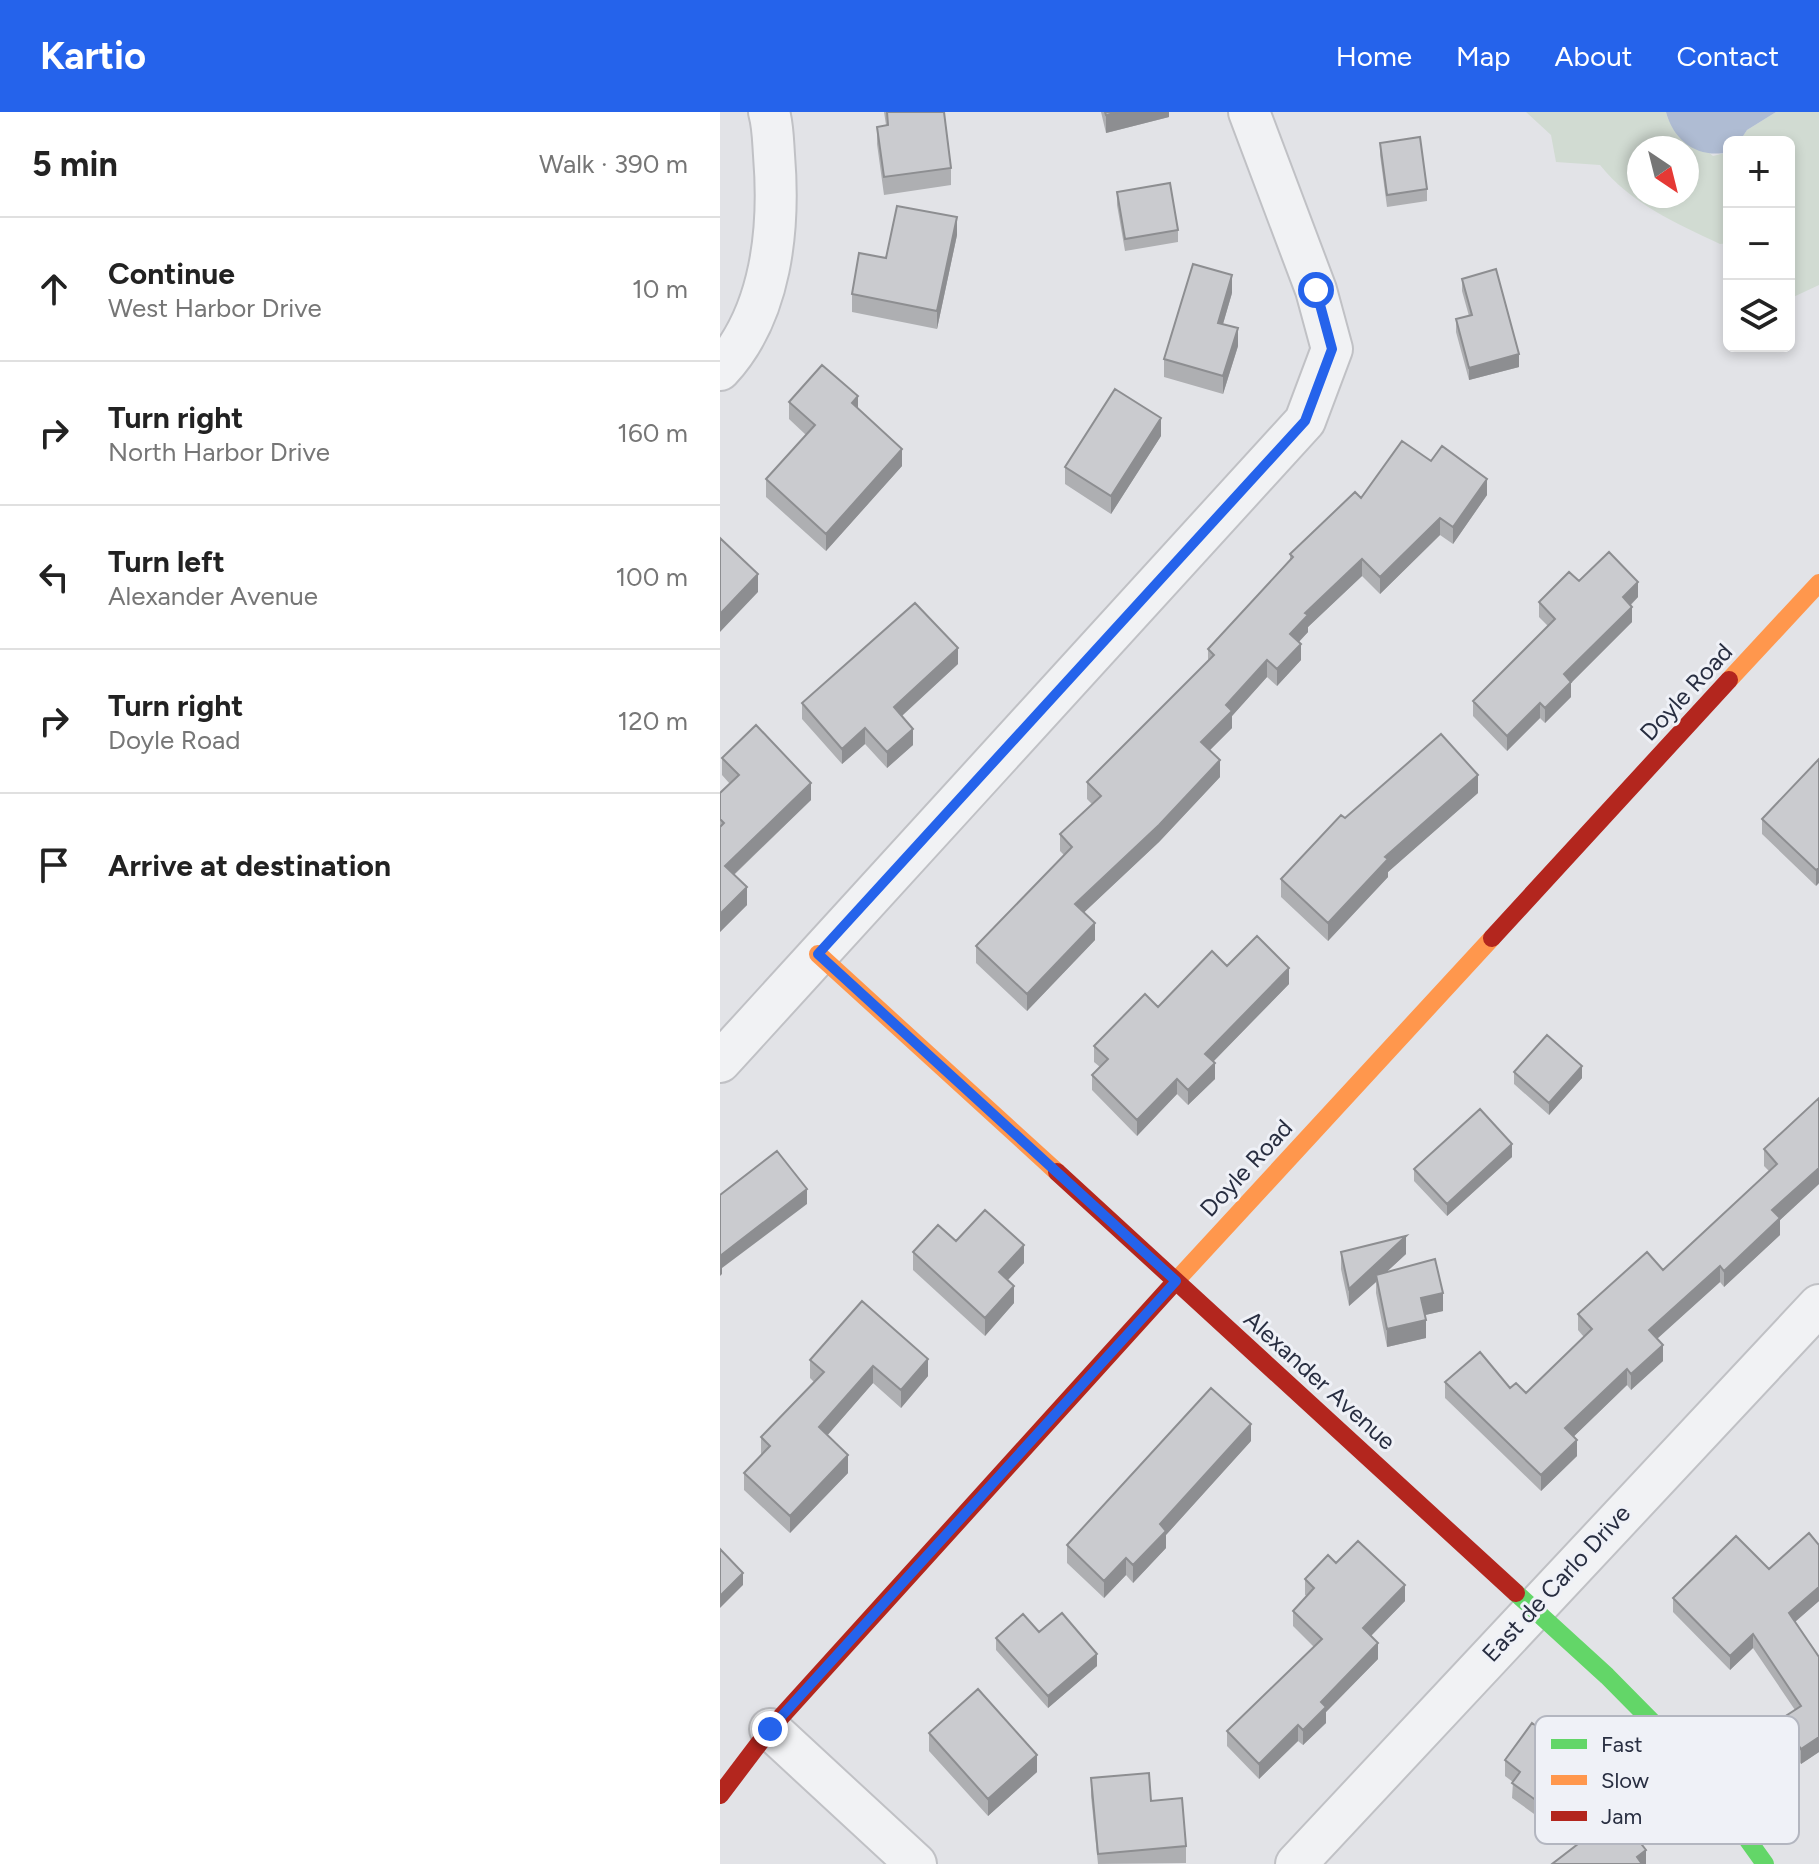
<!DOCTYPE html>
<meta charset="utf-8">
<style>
:root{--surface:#fff;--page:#f6f6f6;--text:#222;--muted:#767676;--line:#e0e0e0;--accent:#2563eb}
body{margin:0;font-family:Figtree,sans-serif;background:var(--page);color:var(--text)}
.controls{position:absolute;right:24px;top:24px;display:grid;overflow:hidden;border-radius:12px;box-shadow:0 4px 12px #0003}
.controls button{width:72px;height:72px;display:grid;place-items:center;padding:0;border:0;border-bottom:2px solid var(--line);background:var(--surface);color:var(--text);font:40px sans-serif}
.compass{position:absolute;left:907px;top:24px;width:72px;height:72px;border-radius:50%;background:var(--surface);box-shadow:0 4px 12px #0003;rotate:145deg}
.stop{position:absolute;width:24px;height:24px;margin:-18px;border:6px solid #2563eb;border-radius:50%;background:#fff}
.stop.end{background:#2563eb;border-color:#fff;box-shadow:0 2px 8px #0008}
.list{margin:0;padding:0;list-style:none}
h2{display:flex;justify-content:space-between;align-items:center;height:104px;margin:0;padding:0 32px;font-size:34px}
h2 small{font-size:26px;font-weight:400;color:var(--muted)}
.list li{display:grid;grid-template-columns:52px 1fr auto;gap:24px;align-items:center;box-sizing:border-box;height:144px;padding:0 32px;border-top:2px solid var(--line)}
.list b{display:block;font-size:30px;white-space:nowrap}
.list p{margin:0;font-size:26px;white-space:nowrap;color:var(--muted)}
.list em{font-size:26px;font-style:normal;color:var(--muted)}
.icon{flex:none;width:44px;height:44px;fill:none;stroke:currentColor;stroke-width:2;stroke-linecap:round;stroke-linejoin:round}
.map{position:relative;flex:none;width:1099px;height:1752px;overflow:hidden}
header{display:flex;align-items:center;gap:48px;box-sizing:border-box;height:112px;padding:0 40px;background:var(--accent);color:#fff}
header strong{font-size:38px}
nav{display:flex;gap:44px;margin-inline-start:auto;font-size:28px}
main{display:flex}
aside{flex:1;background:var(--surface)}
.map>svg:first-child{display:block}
</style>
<header>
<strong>Kartio</strong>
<nav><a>Home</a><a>Map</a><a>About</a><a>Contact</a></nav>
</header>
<main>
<aside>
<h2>5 min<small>Walk · 390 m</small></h2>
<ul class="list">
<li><svg class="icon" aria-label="ahead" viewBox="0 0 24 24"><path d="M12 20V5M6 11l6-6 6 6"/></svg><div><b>Continue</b><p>West Harbor Drive</p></div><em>10 m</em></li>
<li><svg class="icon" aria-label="right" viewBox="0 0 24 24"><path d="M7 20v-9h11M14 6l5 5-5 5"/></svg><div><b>Turn right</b><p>North Harbor Drive</p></div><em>160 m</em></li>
<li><svg class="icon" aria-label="left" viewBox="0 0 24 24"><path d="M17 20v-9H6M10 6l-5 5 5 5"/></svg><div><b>Turn left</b><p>Alexander Avenue</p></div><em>100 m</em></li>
<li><svg class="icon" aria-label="right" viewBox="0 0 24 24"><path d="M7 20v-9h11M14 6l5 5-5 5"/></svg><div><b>Turn right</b><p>Doyle Road</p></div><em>120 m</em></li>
<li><svg class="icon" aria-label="arrive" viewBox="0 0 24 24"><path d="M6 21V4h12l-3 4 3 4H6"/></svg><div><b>Arrive at destination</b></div></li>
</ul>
</aside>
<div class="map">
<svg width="1099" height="1752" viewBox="0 0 1099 1752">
<rect width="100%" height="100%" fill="#e2e3e7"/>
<!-- green -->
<path fill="#d1dbd2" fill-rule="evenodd" d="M806 0H946L948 7 993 44 1009 40V131L1000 132C956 111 911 92 880 53L836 50 831 23ZM919 36H967V84H919Z
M1056 0H1099V173L1069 187V30H1019L1027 18Z"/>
<!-- water -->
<path fill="#afbcd3" d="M946 0H1056L1027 18 1019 30H1009V40C979 47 954 30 946 0Z"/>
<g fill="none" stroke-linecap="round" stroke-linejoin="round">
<defs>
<path id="street" d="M0 258C52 202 60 116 54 43 53 29 53 14 49 0
M0 950 585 309 612 237 596 178 529 0
M50 1617 196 1752
M576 1752 1099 1193"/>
</defs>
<!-- street casing -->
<use href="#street" stroke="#c0c1c5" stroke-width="44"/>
<!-- street -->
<use href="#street" stroke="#f1f2f4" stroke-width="40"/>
<!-- fast -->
<path stroke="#63d668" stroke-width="18" d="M796 1481 887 1564 972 1650 1045 1752"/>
<!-- slow -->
<path stroke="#ff974d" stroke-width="18" d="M1009 568 1099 471
M98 842 337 1060
M454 1171 772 826"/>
<!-- jam -->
<path stroke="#b3261e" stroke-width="18" d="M772 826 1009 568
M337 1060 796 1481
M0 1683 50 1617 454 1171"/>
</g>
<!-- wall -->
<path fill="#aeafb2" d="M164 0H224L231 56V73L164 83 157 32V15L166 13Z
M381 0H449V5L386 21Z
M660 31 707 77V89L667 95 660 43Z
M397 80 458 118V130L405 139 397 93Z
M237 123 217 217 132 200V182L166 146Z
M742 167 799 255 749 268 736 220V207L749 204 742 179Z
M512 181 503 212 518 234 503 282 444 265V247Z
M69 290 138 296 182 354 106 439 46 385V367L86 323 69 307Z
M441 324 391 402 345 372V355Z
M711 349 767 383 733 432 720 423 660 482 642 464 588 515V520L579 530 581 548 557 574 547 565 512 604V616L490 638 500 665 439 730 364 800 375 828 307 899 256 851V834L344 743 340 739V722L372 692 367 687V670L488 549V537L570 448V442L641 386Z
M859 469 918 485 911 493 912 510 851 571V585L825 611 820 606 787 639 753 604V589L828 514 819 505V490Z
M238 552 182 604 193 633 167 656 145 632 122 652 82 607V591Z
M2 646 91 688 14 763 27 793 0 820V681L10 672 2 663Z
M1099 647 1096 774 1042 722V707Z
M758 681 668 760V765L608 829 561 785V767L625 706Z
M507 854 569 872 493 950 495 967 468 993 457 982 417 1024 372 978V963L380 955 374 950V934Z
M794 960 862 966 829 1003 794 972Z
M1099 986V1072L1060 1108V1123L1004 1175 1000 1170 937 1227 943 1249 911 1278 907 1273 853 1325 857 1344 821 1379 725 1286V1270L790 1276 806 1281 864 1225 858 1218V1202L943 1158 1049 1059 1044 1054V1037Z
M792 1045 727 1104 694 1069V1057Z
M193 1140 304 1151 288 1168 294 1191 265 1224 193 1158Z
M621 1140 686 1142 666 1160 723 1199 705 1203 706 1226 667 1235 656 1181V1170L629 1194 621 1157Z
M142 1189 208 1264 181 1296 153 1271 107 1323 128 1361 70 1421 24 1378V1361L41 1343V1325L94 1270 90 1266V1248Z
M531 1329 446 1423V1436L413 1471 406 1463 384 1486 347 1451V1433Z
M616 1451 685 1489 651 1524 658 1547 606 1600V1611L583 1633 578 1629 539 1667 507 1634V1619L594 1535 573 1514V1499L587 1484 585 1483V1467Z
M1049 1457 1099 1489 1075 1510 1099 1545V1640L1081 1652 1061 1622V1607L1075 1598 1033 1536 1010 1558 953 1500V1486Z
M319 1520 377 1554 328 1596 276 1538V1526Z
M209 1621 317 1660 268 1704 209 1639Z
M785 1648 880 1677 879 1678 926 1752 857 1733 792 1686 793 1670 785 1664Z
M371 1666 431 1689 466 1734V1751L378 1752 371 1684Z"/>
<!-- shaded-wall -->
<path fill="#8d8e91" d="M399 0H449V5L386 21V3Z
M237 105V123L217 217V199Z
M512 163V181L498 229V211Z
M518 216V234L503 282V264Z
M799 242V255L749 268V256Z
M138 284V302L132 291Z
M441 306V324L391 402V384Z
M182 337V354L106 439V422Z
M767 367V383L733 432V415Z
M720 406V423L660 482V465Z
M642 447V464L588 515V520L570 539V522L585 501Z
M38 462V480L0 520V502Z
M918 470V485L903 500V485Z
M912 495V510L851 571V585L825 611V596L844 562Z
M581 532V548L557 574V557Z
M238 536V552L174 611V595Z
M547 548V565L512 604V616L481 647V630L506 593Z
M820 591V606L787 639V624Z
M145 616V632L122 652V637Z
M193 617V633L167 656V640Z
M500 648V665L439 730 355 809V792Z
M758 663V681L668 760V765L608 829V811L665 745Z
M91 671V688L5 771V754Z
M1099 756V771L1096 774V758Z
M27 775V793L0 820V802Z
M375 811V828L307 899V882Z
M569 856V872L485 958V942Z
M495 951V967L468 993V978Z
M862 954V966L829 1003V991Z
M457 967V982L417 1024V1008Z
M792 1032V1045L727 1104V1092Z
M1099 1056V1072L1060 1108V1123L1004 1175V1159L1052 1098Z
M87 1077V1092L2 1156V1162L0 1164V1144Z
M686 1124V1142L657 1169 656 1163V1170L629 1194V1177Z
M304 1133V1151L279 1177V1160Z
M1000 1154V1170L929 1234V1218Z
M294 1174V1191L265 1224V1206Z
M723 1181V1199L701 1204V1186Z
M706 1208V1226L667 1235V1217Z
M943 1233V1249L911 1278V1262Z
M208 1247V1264L181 1296V1278Z
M153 1254V1271L99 1333V1315Z
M907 1257V1273L845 1333V1316Z
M531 1312V1329L446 1423V1436L413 1471V1453L440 1412Z
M857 1328V1344L821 1379V1363Z
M128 1343V1361L70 1421V1404Z
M406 1446V1463L384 1486V1469Z
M23 1461V1473L0 1496V1484Z
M685 1473V1489L643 1532V1516Z
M1099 1475V1489L1069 1515V1501Z
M1033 1522V1536L1010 1558V1544Z
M658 1531V1547L606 1600V1611L583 1633V1618L601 1590Z
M377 1542V1554L328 1596V1584Z
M578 1613V1629L539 1667V1652Z
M1099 1625V1640L1081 1652V1637Z
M317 1643V1660L268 1704V1687Z
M880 1661V1677L873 1686V1670Z
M926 1738V1752H917V1745Z"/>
<!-- building -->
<path fill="#cacbcf" stroke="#8d8e91" stroke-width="2" d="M167 0H224L231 56 164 65 157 15 168 13Z
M385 0H399L386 3Z
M700 25 707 77 667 83 660 31Z
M450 71 458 118 405 127 397 80Z
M177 94 237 105 217 199 132 182 139 141 166 146Z
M473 152 512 163 498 211 518 216 503 264 444 247Z
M776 157 799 242 749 256 736 207 752 203 742 167Z
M102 253 138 284 132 291 182 337 106 422 46 367 95 313 69 290Z
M395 277 441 306 391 384 345 355Z
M682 329 711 349 722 334 767 367 733 415 720 406 660 465 642 447 585 501 588 503 570 522 581 532 557 557 547 548 506 593 512 599 481 630 500 648 439 713 355 792 375 811 307 882 256 834 352 735 340 722 381 684 367 670 494 543 488 537 573 445 570 442 635 380 641 386Z
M0 426 38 462 0 502Z
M889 440 918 470 903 485 912 495 844 562 851 570 825 596 820 591 787 624 753 589 835 507 819 490 849 460 859 469Z
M195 491 238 536 174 595 193 617 167 640 145 616 122 637 82 591Z
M36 613 91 671 5 754 27 775 0 802V715L4 711 0 707V681L19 663 2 646Z
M721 622 758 663 665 745 668 747 608 811 561 767 621 703 625 706Z
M1099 647V756L1096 758 1042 707Z
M537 824 569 856 485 942 495 951 468 978 457 967 417 1008 372 963 388 947 374 934 425 882 438 895 492 839 507 854Z
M827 923 862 954 829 991 794 960Z
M1099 986V1056L1052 1098 1060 1106 1004 1159 1000 1154 929 1218 943 1233 911 1262 907 1257 845 1316 857 1328 821 1363 725 1270 760 1240 790 1276 796 1271 806 1281 872 1217 858 1202 927 1140 943 1158 1057 1052 1044 1037Z
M760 997 792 1032 727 1092 694 1057Z
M57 1039 87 1077 0 1144V1083Z
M265 1098 304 1133 279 1160 294 1174 265 1206 193 1140 218 1113 236 1129Z
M686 1124 629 1177 621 1140Z
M715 1147 723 1181 701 1186 706 1208 667 1217 656 1163Z
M142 1189 208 1247 181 1278 153 1254 99 1315 128 1343 70 1404 24 1361 50 1334 41 1325 104 1260 90 1248Z
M491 1276 531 1312 440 1412 446 1419 413 1453 406 1446 384 1469 347 1433Z
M1089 1421 1099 1433V1475L1069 1501 1099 1545V1625L1081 1637 1061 1607 1081 1594 1033 1522 1010 1544 953 1486 1016 1424 1049 1457Z
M638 1429 685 1473 643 1516 658 1531 601 1590 606 1595 583 1618 578 1613 539 1652 507 1619 602 1527 573 1499 594 1476 585 1467 608 1443 616 1451Z
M0 1437 23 1461 0 1484Z
M342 1501 377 1542 328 1584 276 1526 303 1502 319 1520Z
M258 1577 317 1643 268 1687 209 1621Z
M812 1611 880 1661 873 1670 926 1738 917 1745 922 1752H832L867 1725 792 1671 800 1660 785 1648Z
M429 1661 431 1689 462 1686 466 1734 378 1742 371 1666Z"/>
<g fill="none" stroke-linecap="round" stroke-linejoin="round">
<!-- route -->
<path stroke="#2563eb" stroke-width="10" d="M50 1617 456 1169 98 842 585 309 612 237 596 178"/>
</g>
<g text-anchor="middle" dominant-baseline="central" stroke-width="6" stroke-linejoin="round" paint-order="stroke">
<!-- street labels -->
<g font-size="24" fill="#282e41" stroke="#eff1f7">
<text transform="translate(966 580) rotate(-47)">Doyle Road</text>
<text transform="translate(526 1056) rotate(-47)">Doyle Road</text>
<text transform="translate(600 1268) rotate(42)">Alexander Avenue</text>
<text transform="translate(836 1471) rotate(-47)">East de Carlo Drive</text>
</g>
</g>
<!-- legend -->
<rect x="815" y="1604" width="264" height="128" rx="12" fill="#eff1f7" stroke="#b3b6c0" stroke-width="2"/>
<rect x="831" y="1627" width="36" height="10" fill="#63d668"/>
<rect x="831" y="1663" width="36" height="10" fill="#ff974d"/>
<rect x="831" y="1699" width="36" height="10" fill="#b3261e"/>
<g font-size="22" fill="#282e41">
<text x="881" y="1640">Fast</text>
<text x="881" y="1676">Slow</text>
<text x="881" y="1712">Jam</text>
</g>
</svg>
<div class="controls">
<button>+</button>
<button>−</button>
<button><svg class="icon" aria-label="layers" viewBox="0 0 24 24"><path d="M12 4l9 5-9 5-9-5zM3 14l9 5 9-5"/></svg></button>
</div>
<svg class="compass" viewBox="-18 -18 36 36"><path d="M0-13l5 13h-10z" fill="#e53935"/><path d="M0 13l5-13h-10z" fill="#767676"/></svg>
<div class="stop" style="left:596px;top:178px"></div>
<div class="stop end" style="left:50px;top:1617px"></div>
</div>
</main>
